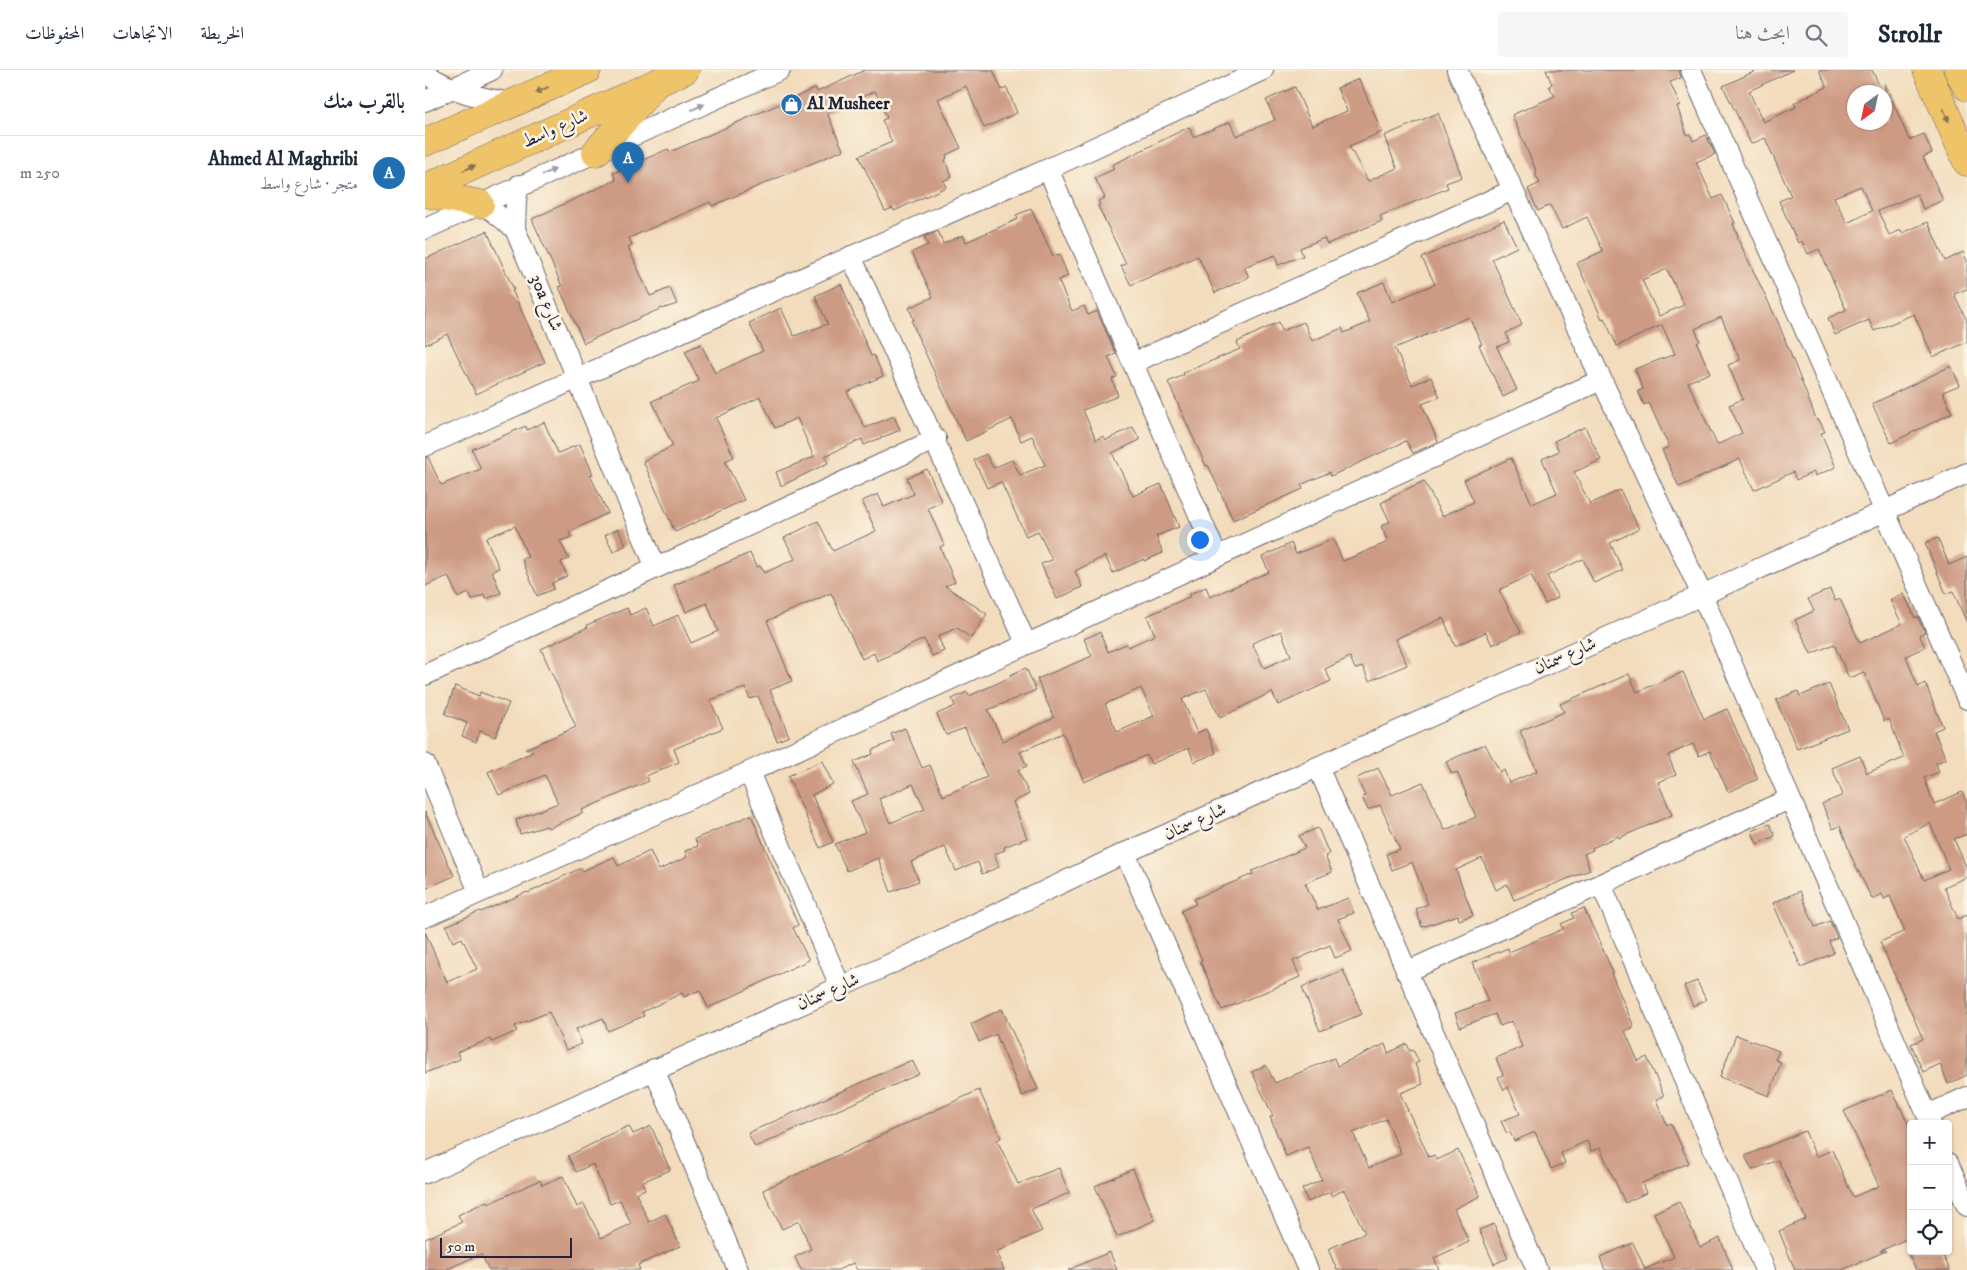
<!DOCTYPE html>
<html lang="ar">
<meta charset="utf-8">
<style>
:root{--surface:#fff;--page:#f6f6f7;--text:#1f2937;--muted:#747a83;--line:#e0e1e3;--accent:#1f6fb2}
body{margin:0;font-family:"IM FELL DW Pica",Amiri,serif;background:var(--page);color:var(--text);direction:rtl}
.controls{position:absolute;right:15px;bottom:15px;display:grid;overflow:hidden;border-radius:5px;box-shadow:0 1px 4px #0004}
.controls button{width:45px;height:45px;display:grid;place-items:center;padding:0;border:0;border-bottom:1px solid var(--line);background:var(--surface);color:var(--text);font:25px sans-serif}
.compass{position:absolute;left:1422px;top:15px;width:45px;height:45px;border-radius:50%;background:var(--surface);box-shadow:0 1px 4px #0004;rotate:213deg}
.scale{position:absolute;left:15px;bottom:12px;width:132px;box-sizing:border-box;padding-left:5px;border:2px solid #22223b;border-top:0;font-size:14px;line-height:18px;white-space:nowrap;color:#22223b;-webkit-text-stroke:4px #fcf5e5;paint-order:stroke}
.you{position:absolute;left:774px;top:469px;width:18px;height:18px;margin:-12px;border:4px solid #fff;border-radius:50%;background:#1a73e8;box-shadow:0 0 0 8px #1a73e833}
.badge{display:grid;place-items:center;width:32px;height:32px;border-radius:50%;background:var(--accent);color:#fff;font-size:16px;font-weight:700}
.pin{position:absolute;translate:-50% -41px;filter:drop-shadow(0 1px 2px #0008)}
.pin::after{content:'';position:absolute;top:26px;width:18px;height:15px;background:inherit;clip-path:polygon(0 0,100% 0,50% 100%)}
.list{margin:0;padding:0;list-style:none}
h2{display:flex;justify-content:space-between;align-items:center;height:65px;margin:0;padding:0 20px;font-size:21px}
h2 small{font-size:16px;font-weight:400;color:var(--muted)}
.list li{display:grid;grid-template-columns:32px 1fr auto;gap:15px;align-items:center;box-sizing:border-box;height:75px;padding:0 20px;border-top:1px solid var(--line)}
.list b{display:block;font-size:19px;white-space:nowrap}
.list p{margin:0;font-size:16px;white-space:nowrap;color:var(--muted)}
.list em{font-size:16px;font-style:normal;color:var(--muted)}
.icon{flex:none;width:28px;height:28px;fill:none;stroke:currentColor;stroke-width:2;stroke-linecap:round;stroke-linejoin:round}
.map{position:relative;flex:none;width:1542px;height:1200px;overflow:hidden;direction:ltr}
header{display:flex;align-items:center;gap:30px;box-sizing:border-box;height:70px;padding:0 25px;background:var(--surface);border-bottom:1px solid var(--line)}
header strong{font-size:24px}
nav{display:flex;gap:28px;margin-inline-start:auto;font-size:18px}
.search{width:350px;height:45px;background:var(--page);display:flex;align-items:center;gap:12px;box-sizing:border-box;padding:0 18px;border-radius:5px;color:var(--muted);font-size:19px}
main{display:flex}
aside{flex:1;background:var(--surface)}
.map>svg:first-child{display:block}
</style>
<header>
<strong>Strollr</strong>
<div class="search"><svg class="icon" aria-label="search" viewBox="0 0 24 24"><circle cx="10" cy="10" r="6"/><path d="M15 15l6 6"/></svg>ابحث هنا</div>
<nav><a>الخريطة</a><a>الاتجاهات</a><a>المحفوظات</a></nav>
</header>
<main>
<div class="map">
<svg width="1542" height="1200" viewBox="0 0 1542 1200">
<rect width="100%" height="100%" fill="#fcf5e5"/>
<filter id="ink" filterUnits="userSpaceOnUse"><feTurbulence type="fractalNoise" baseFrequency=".02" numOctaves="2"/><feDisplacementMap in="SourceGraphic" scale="10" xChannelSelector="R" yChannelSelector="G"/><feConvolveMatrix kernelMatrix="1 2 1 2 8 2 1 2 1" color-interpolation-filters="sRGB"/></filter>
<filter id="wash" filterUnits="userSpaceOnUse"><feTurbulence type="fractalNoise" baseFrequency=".0096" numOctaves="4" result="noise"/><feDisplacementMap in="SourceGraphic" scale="20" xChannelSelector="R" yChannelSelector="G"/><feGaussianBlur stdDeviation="1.12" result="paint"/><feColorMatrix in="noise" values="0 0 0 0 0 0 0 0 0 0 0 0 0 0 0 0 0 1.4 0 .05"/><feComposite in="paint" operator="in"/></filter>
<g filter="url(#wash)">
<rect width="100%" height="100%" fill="#f2dcbc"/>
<g id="blocks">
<!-- building -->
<path fill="#cd9b84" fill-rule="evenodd" d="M440 0H568L577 20 582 18 592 43 559 58 541 16 513 29 536 78 521 85 522 88 520 90 527 107 518 111 521 117 469 141 468 138 460 141 434 86 467 72 457 50 462 48 450 21 402 43 418 80 287 136 285 132 204 168 207 175 203 177 225 226 245 218 252 234 237 239V238L159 273 134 217 137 216 107 149 191 110 188 103 243 79 245 82 391 18 392 22Z
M1121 0H1254L1256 8 1245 12 1255 35 1252 36 1262 65 1265 64 1268 71 1281 65 1290 84 1271 92 1288 129 1297 125 1310 153 1308 154 1313 166 1312 167 1353 252 1392 351 1394 350 1400 362 1396 363 1411 397 1390 406 1389 402 1371 410 1368 402 1329 420 1315 389 1254 417 1237 380 1244 377 1224 333 1219 335 1213 321 1218 319 1210 299 1250 284 1237 255 1192 276 1179 248 1177 249 1152 193 1178 181 1162 147 1137 159 1125 135 1113 141 1103 119 1115 113 1110 104 1112 103 1087 45 1130 26 1124 16 1127 14ZM1242 199 1259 235 1234 246 1217 210ZM1296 247 1315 290 1303 295 1318 329 1304 335 1317 363 1292 375 1263 312 1285 303 1272 273 1275 271 1270 259Z
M1333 0H1368L1324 21 1338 52 1371 37 1369 33 1402 17 1394 0H1447L1457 22H1430V52H1460V13L1484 70 1499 64 1507 83 1498 87 1518 130 1498 139 1492 124 1453 141 1464 165 1476 160 1477 163 1503 152 1520 191 1538 182 1542 191V219L1529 224 1542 251V272L1508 287 1489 244 1449 261 1444 250 1410 265 1403 248 1421 240 1394 179 1383 184 1377 171 1373 173 1354 131 1366 126 1340 68 1326 74 1298 16ZM1436 116 1447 141 1422 153 1409 127Z
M934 9 957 62 924 76 943 111 972 98 959 66 1013 43 1037 107 1021 113 1023 118 955 146 957 151 902 174 899 168 875 178 878 186 853 195 850 185 819 197 824 207 790 223 773 186 706 215 696 196 701 194 673 136 675 135 673 131 680 128 670 108 689 99 687 95 764 57 768 67 805 52 811 66 850 50 841 30 870 17 887 56 922 41 912 18Z
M606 139 628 186 634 184 643 206 633 210 647 241 659 236 663 245 672 241 691 284 683 287 692 307 687 309 693 326 658 340 671 370 678 366 681 370 708 357 715 370 687 383 708 426 736 414 754 457 731 466 738 483 719 491V489L688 503 680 486 650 501 657 517 632 529 616 494 627 490 613 461 601 466 576 412 562 418 549 390 561 384 568 398 587 390 595 405 620 395 607 366 596 371 587 349 541 371 492 265 487 251 489 250 484 238 508 227 487 182 503 175 499 167 513 161 518 174 538 165 541 172 593 149 591 145Z
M1079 150 1092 177 1067 189 1097 255 1081 263 1084 272 1072 277 1092 320 1078 327 1054 275 1057 274 1044 247 970 278 987 315 1006 307 1015 327 997 334 1013 372 988 383 981 371 906 406 905 402 876 415 878 419 808 450 783 395 781 396 743 312 759 305 758 303 815 279 812 272 854 252 857 261 879 252 887 271 917 258 919 263 945 252 932 223 959 212 967 232 1010 214 997 188Z
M62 161 89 220H87L120 292 51 324 22 264 0 275V189Z
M416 214 446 286 449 285 458 306 422 322 440 358 469 346 475 360 439 375 437 369 400 386 403 393 356 416 351 402 389 387 372 348 350 358 335 327 291 348 309 387 300 391 319 430 250 462 218 391 248 376 227 331 274 311 260 281 276 274 290 303 338 281 324 253 356 238 369 266 403 254 390 226Z
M1526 296 1535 315 1518 322 1527 343 1466 373 1447 334Z
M119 352 133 383 155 374 168 404 165 405 183 443 144 462 146 467 135 471 144 489 136 492 142 506 127 513 129 519 112 526 97 489 103 487 90 456 61 468 74 498 67 501 76 523 61 529 59 525 47 530 44 523 33 528 23 506 0 516V388L3 387 16 415 56 399 47 379 101 356 102 360Z
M1160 357 1176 390 1149 402 1165 434 1195 420 1214 459 1185 473 1198 500 1169 513 1158 489 1122 506 1133 528 1120 534 1106 505 1074 520 1096 562 1067 575 1061 562 1030 576 1018 548 970 569 982 595 944 611 938 597 930 599 925 587 900 599 906 611 853 635 847 622 795 648 781 619 757 629 772 663 781 659 791 683 769 692 764 678 726 694 722 685 659 712 638 663 595 682 602 696 593 700 604 724 588 732 602 768 579 777 580 780 569 784 574 797 557 804 553 792 531 801 520 777 486 792 494 811 466 822 453 788 422 801 410 774 440 762 426 731 443 724 429 692 448 684 447 680 469 671 466 664 480 658 497 698 505 695 518 726 562 707 540 658 521 665 512 644 530 636 527 629 542 622 544 626 586 607 585 605 601 598 611 620 563 640 578 671 629 648 612 609 667 586 659 569 675 562 683 582 701 574 703 577 730 565 722 546 766 526 765 524 781 517 785 527 844 502 837 487 866 473 871 484 908 469 918 491 963 472 956 456 965 452 956 433 966 428 965 427 999 411 1017 446 1049 432 1039 410 1086 388 1107 434 1132 423 1117 389 1134 381 1129 371ZM856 561 866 586 839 598 827 573ZM716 618 729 646 692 662 680 634ZM488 714 500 739 465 753 454 729Z
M502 399 517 432 503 438 519 475 515 477 530 512 520 516 562 544 546 568 532 558 513 566 519 581 507 586 499 569 452 591 449 583 437 589 406 523 342 551 367 611 345 620 364 666 352 671 333 626 325 629 320 618 285 630 298 658 249 679 254 692 221 706 224 711 157 740 158 743 123 758 122 756 95 764 91 750 133 733 120 705 74 725 63 702 108 682 100 679 151 657 116 579 163 557 162 555 202 538 205 545 221 538 229 556 253 545 266 573 293 561 282 533 261 542 249 515 325 483 331 497 335 496 339 503 370 489 359 468 393 451 408 481 451 461 437 431 453 424 459 437 489 424 482 408Z
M193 459 201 475 188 482 180 465Z
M1513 468 1524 495 1542 487V553L1528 521 1521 524 1500 473Z
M1405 519 1410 531 1415 529 1435 573 1477 554 1465 530 1479 524 1490 548 1492 546 1500 562 1494 565 1500 577 1481 586 1493 617 1500 613 1518 657 1509 661 1521 689 1511 693 1514 702 1499 708 1509 734 1537 722 1542 733V764L1529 769 1542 799V807L1519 817 1533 849 1542 845V1005L1523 1014 1515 994 1498 1002 1486 974 1498 969 1455 872 1480 861 1465 826 1459 829 1457 824 1447 829 1427 788 1415 756 1408 759 1397 734 1418 725 1407 698 1435 686 1442 703 1479 688 1464 649 1459 651 1439 602 1424 608 1409 574 1386 584 1370 550 1389 541 1383 529ZM1505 753 1524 799 1499 810 1479 766Z
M1258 602 1279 649 1302 639 1333 709 1303 722 1285 681 1274 686 1268 674 1243 685 1251 705 1233 712 1247 745 1194 768 1193 766 1167 778 1168 780 1159 784 1165 800 1089 830 1082 814 1071 820 1057 788 1031 800 1048 845 1034 850 1033 845 997 857 991 839 1003 834 987 792 967 800 961 784 975 779 955 735 943 740 937 727 940 726 932 708 953 698 967 725 998 712 1020 760 1051 747 1032 702 1027 704 1021 692 1060 674 1075 702 1079 700 1084 713 1112 701 1095 661 1139 642 1135 634 1204 604 1212 622Z
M1404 614 1423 659 1372 679 1351 630 1373 621 1375 626Z
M30 616 54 626 55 622 84 633 70 667 55 661 51 672 37 666 42 653 20 644Z
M397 691 408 714 387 725 408 772 395 778 363 706Z
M0 742 29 806 0 819Z
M326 745 373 855 368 858 384 890 283 938 275 920 259 927 257 923 217 942 219 946 183 961 178 948 151 959 157 974 141 980 124 942 90 956 92 961 67 972 65 969 32 982 35 989 0 1003V862L22 912 52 899 37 868 28 872 21 856 55 841 56 842 102 822 103 823 156 798 157 801 189 787 193 796 225 781 234 800 262 787 260 781 273 776 270 769Z
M1345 754 1350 766 1332 774 1327 761Z
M893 758 904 784 900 786 907 802 880 813 893 840 923 828 929 843 913 849 927 881 910 888 905 875 868 891 875 907 797 940 775 891 777 890 756 841 771 834 769 829 828 804 827 801 880 778 874 766Z
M1375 821 1390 857 1405 851 1412 868 1404 871 1409 883 1376 897 1348 833Z
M1159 838 1188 902 1186 903 1209 957 1200 961 1213 991 1222 987 1239 1026 1231 1030 1242 1055 1246 1053 1264 1093 1217 1113 1221 1123 1200 1133 1175 1078 1166 1081 1162 1071 1136 1083 1140 1093 1126 1099 1110 1062 1089 1071 1085 1062 1082 1064 1076 1051 1095 1044 1083 1017 1079 1020 1073 1007 1078 1005 1071 988 1097 977 1087 951 1075 956 1070 944 1035 957 1030 943 1063 931 1047 893 1083 878 1084 882 1138 859 1136 854 1149 848 1147 843Z
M918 900 937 944 895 961 877 917Z
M1272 911 1281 930 1268 936 1259 916Z
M577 939 613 1019 597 1026 571 964 554 972 546 954Z
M1311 965 1354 981 1350 990 1356 992 1344 1026 1295 1007Z
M960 974 963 983 982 974 985 981 988 980 994 992 990 994 998 1014 975 1023 1004 1087 1009 1085 1012 1090 1033 1080 1055 1126 1029 1139 1044 1172 1009 1188 1014 1200H912L903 1179 940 1163 919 1120 906 1126 905 1122 883 1132 877 1119 897 1110 883 1077 861 1086 845 1047 848 1046 827 1002 841 995 850 1013 909 988 912 996ZM961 1049 976 1084 944 1098 928 1063Z
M487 990 494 1004 330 1077 323 1063Z
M554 1020 576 1068 572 1070 593 1114 634 1098 644 1123 606 1139 617 1161 571 1182 579 1200H432L428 1193 413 1200H376L370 1187 386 1179 374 1151 357 1159 338 1120Z
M1467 1020 1486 1060V1167L1455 1181H1461L1417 1200H1370L1354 1161 1381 1149 1353 1090 1327 1100 1320 1086 1380 1061 1391 1087 1407 1080 1428 1127 1454 1116 1419 1041Z
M204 1056 208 1064 226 1056 245 1100 217 1112 220 1119 211 1123 224 1152 240 1144 255 1176 213 1195 215 1200H64L56 1184 20 1200H0V1169L37 1152 33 1145 62 1131 63 1134 115 1110 117 1115 138 1106 152 1137 159 1134 176 1168 206 1154 195 1130 185 1134 168 1094 151 1102 143 1086 175 1070 174 1069Z
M708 1099 730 1150 692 1167 670 1116Z
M1254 1131 1275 1177 1295 1168 1308 1200H1180L1175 1187 1208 1173 1220 1199 1249 1187 1229 1143Z
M1069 1154 1083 1188 1069 1194 1054 1160Z
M1482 1181H1516L1525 1200H1491Z
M685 1182 692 1200H643Z"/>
</g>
</g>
<g filter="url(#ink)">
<use href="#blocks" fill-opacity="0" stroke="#6b6368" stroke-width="1"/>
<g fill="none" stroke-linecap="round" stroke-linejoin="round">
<defs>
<path id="street" d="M1032 0 1277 525 1506 1054
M1266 0 1542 629
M0 3C26 22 56 28 87 33
M0 31 67 0
M623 99 792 486
M55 134 68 141 90 159
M0 159 355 0
M426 186 601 573
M708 293 1088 120
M0 376 623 99 838 0
M231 498 511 369
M0 605 231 498 90 159 91 130 94 115
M0 694 54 822
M893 697 1112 1200
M324 702 415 916
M700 783 883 1200
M1176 814 1340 1200
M0 847 324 702 1176 310
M981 902 1364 729
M229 999 313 1200
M1502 1045 1542 1027
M1523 1093 1542 1136
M0 1103 444 904 700 783 1277 525 1542 403"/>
<path id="primary" d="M1502 0 1542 92
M1533 0 1542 17
M0 72 162 0
M171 82 226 19
M0 118 260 0
M0 123 55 134"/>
</defs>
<!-- street casing -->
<use href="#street" stroke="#6b6368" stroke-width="22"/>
<!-- primary casing -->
<use href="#primary" stroke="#6b6368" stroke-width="29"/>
<!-- street -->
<use href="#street" stroke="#fff" stroke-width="20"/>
<!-- primary -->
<use href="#primary" stroke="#efc469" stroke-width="28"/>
</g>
<!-- one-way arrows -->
<defs><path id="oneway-solid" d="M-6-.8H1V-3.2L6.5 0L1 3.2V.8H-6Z" transform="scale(1.25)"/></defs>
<g fill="#887352">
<use href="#oneway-solid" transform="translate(117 20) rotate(156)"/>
<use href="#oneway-solid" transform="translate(1521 45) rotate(66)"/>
<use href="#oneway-solid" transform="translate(44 98) rotate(-24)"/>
</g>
<g fill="#9c9ca7">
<use href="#oneway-solid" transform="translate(273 37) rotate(-24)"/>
<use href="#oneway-solid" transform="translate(124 102) rotate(-23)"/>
</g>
</g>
<!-- icons -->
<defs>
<symbol id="shop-disc" viewBox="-11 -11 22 22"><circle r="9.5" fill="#1f6fb2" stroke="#fcf5e5"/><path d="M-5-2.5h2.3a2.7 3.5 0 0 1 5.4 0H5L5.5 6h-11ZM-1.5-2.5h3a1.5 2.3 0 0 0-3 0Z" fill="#fff"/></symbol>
</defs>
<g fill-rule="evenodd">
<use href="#shop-disc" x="354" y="22" width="25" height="25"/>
</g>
<g text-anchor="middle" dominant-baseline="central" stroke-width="5" stroke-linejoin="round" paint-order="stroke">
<!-- poi labels -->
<g font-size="18" font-weight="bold" fill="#22223b" stroke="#fcf5e5" text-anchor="start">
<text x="382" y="34">Al Musheer</text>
</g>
<!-- street labels -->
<g font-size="18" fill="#22223b" stroke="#fcf5e5">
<text transform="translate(130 59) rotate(-24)">شارع واسط</text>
<text transform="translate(121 233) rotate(68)">30a شارع</text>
<text transform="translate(1140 586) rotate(-24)">شارع سمنان</text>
<text transform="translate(770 752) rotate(-24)">شارع سمنان</text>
<text transform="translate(403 922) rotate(-24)">شارع سمنان</text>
</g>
</g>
</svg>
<div class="controls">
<button>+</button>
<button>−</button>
<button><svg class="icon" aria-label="locate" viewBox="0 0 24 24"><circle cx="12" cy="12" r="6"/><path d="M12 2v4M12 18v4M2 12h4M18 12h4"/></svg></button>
</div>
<svg class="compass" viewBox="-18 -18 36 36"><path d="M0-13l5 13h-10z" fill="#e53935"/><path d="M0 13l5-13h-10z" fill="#747a83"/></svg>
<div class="scale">50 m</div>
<div class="you"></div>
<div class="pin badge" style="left:203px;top:113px">A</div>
</div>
<aside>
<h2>بالقرب منك<small></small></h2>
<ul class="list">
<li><span class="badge">A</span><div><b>Ahmed Al Maghribi</b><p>متجر · شارع واسط</p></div><em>250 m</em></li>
</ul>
</aside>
</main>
